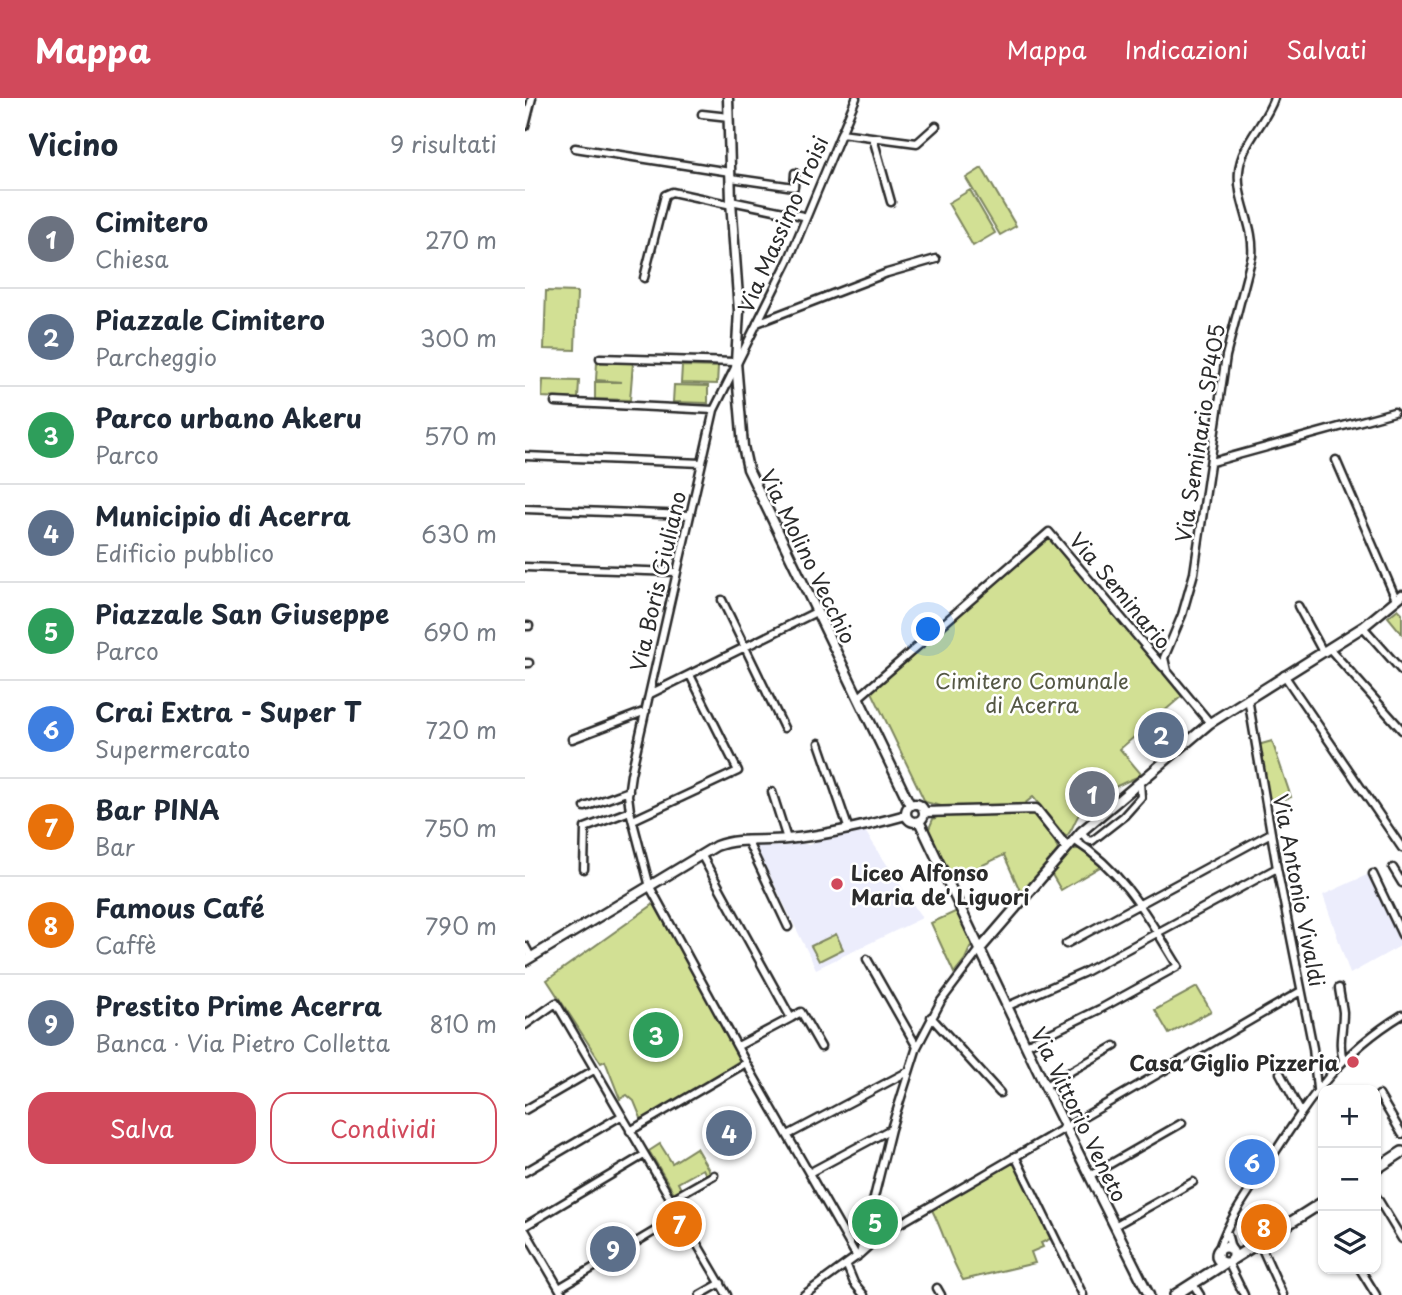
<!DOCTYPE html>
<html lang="it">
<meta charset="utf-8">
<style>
:root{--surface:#fff;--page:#f2f2f3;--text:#1f2937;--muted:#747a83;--line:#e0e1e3;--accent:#d1495b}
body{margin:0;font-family:"Playpen Sans",sans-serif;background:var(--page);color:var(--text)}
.controls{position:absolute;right:21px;bottom:21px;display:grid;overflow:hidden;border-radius:14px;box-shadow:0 2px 5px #0004}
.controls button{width:63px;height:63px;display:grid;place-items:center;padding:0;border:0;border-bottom:2px solid var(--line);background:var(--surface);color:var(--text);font:35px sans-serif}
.you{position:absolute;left:404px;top:532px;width:24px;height:24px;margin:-18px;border:5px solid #fff;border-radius:50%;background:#1a73e8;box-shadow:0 0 0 10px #1a73e833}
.badge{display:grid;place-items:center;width:46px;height:46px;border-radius:50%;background:var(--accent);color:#fff;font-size:23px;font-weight:700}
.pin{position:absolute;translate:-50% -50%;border:4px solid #fff;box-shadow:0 2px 7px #0006}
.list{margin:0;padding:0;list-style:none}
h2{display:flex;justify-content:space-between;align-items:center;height:91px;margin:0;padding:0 28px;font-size:30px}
h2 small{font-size:23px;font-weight:400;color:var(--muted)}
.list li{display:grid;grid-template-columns:46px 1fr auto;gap:21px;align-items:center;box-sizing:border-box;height:98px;padding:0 28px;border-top:2px solid var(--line)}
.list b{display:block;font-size:26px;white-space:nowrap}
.list p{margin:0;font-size:23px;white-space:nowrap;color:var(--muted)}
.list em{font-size:23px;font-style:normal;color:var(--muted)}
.actions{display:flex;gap:14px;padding:21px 28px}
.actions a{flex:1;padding:16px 0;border:2px solid var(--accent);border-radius:21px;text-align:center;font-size:24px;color:var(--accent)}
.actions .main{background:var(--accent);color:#fff}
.icon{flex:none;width:38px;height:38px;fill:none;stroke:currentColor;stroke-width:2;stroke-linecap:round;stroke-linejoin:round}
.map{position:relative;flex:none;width:877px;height:1197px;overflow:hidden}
header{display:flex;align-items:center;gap:42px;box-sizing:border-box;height:98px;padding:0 35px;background:var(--accent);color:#fff}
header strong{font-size:33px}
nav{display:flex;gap:38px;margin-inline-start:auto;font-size:24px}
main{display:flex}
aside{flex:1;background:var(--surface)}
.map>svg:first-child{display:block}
</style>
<header>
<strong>Mappa</strong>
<nav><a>Mappa</a><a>Indicazioni</a><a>Salvati</a></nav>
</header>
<main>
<aside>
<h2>Vicino<small>9 risultati</small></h2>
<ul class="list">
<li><span class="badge" style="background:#6b7280">1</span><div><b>Cimitero</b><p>Chiesa</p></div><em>270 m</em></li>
<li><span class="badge" style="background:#5c6f8a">2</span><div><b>Piazzale Cimitero</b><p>Parcheggio</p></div><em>300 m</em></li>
<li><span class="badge" style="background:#2e9e5b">3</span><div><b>Parco urbano Akeru</b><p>Parco</p></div><em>570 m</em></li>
<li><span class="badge" style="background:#5c6f8a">4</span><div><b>Municipio di Acerra</b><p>Edificio pubblico</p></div><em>630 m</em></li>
<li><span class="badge" style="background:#2e9e5b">5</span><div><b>Piazzale San Giuseppe</b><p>Parco</p></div><em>690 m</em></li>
<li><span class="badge" style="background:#3f7fe0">6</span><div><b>Crai Extra - Super T</b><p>Supermercato</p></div><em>720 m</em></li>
<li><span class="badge" style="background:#e8710a">7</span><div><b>Bar PINA</b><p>Bar</p></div><em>750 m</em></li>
<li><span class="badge" style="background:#e8710a">8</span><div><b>Famous Café</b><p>Caffè</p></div><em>790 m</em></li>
<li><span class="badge" style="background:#5c6f8a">9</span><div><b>Prestito Prime Acerra</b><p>Banca · Via Pietro Colletta</p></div><em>810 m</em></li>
</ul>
<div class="actions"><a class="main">Salva</a><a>Condividi</a></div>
</aside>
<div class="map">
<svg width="877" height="1197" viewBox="0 0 877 1197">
<rect width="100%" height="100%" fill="#fff"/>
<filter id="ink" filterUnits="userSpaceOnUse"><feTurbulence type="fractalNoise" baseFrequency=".0143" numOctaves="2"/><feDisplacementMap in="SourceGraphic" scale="14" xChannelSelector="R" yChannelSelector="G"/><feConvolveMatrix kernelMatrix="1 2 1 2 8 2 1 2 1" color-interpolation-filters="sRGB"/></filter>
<g filter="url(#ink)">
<!-- built -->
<path fill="#ecedfc" d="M340 733 397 820 291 871 231 749 235 746 244 749 263 748 266 744H272L284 747 292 742Z
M844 776 877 847 825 876 798 797Z"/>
<!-- green -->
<path fill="#d2e094" stroke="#7e8660" stroke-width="2" d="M457 70 491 128 475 137 441 80Z
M445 92 470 135 448 148 423 105Z
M21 193 52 194 50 252 19 251Z
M72 264 108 265 105 302 70 301V284H97L71 282Z
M157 268 193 269 192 286 156 285Z
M18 282 54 283 53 301 17 299Z
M149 287 183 288V305L148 304Z
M524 438 657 598 595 651 617 677C595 686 571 696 555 715 549 723 548 732 541 739L508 699 499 706 475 709H420L400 704 347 594Z
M873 511 877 515V536L863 519Z
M747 643 766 699 744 706 733 647Z
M507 715 530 744 533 752 496 795 479 757 428 781 403 733 408 721 416 717Z
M547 751H556L580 766 536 792 526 775Z
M129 806 217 961 118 1025 109 1003 102 997 95 1001 80 963 76 965 22 882Z
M432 813 447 846 440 861 429 875 406 825Z
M311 836 318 851 294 863 286 848Z
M672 889 686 913 644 936 630 912Z
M135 1046 147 1065 171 1050 185 1074 181 1077 178 1071 153 1085 156 1091 149 1095 124 1053Z
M489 1064 527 1140 516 1145 518 1149 506 1154 510 1165 438 1182C424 1159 419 1135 407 1112Z
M355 1110 357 1136 335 1156 346 1111Z"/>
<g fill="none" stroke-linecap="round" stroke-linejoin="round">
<defs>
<path id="minor" d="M331 0 264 161 189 312 106 676 103 697 105 713 125 789 221 965 332 1159
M177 16 204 19
M0 28 7 0
M316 35 392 45 411 28
M348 40 366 104
M50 50 205 74
M206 80 269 89 270 75
M206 103 278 118
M119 180 140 97 147 94 207 107
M232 225 362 175 411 161
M75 260 211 264
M30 304 189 312
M0 358 177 365
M811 362 871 501
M687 364 869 314
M0 411 165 417
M0 469 152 474
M197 502 259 630
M773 508 798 554
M0 528H4
M838 529 877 573
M804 550 877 632
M0 565H4
M759 577 877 750
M125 596 291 514
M333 600 524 434 638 569
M723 600 752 770 788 950 792 991
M685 625 642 573 639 560 657 517 669 475 701 258 727 158C730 128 711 102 714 73 716 46 741 25 749 0
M47 641 121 613
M294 645 324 732
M247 694 262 741
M60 709 104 693
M108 722 213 673 165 577
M556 734 563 742 567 743 599 718 616 699 615 684
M222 742 263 829
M177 758 266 920 276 914 296 949
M868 770 877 785
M59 771 60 730 105 713
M848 776 877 837
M541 846 746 735
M0 848 6 859
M342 861 392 949
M814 890C815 898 817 906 818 914 818 932 813 945 818 962
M483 908 558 875 752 770
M406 919 475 995
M0 927 31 905 202 1197
M501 947 575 911 653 868C622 818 599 774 549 742
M213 948 266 920
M755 975 776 1015
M520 988 590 948
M854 997 877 1036
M0 1012 69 972
M105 1033 221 965
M263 1037 384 973
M490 1058 558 1197
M0 1074 96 1018
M284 1075 366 1031
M566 1077 657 1025
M851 1098 877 1141
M145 1102 189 1077
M591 1127 668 1084
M0 1128 119 1057
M0 1132 38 1197
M702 1135 707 1154
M734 1144 758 1197
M693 1153C703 1122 723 1095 741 1068 783 1004 810 958 877 917
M335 1156 357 1136 776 893
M703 1164 719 1197
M322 1168 329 1185 339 1197
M835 1171 851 1197
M668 1186 675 1197
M34 1190 155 1118
M412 1190 416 1197
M175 1197 196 1185
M279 1197 335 1156 366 1031 392 949 416 903 456 850"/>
<path id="tertiary" d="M203 0 206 103 214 213 211 264 218 348 223 371 385 707
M381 715a9 9 0 1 1 18 0a9 9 0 1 1-18 0Z
M399 714 511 711 542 750
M394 723 520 988 624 1197
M456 850 556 734 685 625 838 529 877 497
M0 863 191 748C214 739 238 744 262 741 303 737 341 728 381 717"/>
<path id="secondary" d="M851 1071 877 1054
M692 1157a8 8 0 1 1 16 0a8 8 0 1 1-16 0Z
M706 1162 798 1104
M650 1197 700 1165"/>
</defs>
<!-- minor casing -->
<use href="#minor" stroke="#2b2b2b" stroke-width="11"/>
<!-- tertiary casing -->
<use href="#tertiary" stroke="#2b2b2b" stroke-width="13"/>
<!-- secondary casing -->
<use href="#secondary" stroke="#2b2b2b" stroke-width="14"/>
<!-- minor -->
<use href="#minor" stroke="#fff" stroke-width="6"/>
<!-- tertiary -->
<use href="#tertiary" stroke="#fff" stroke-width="8"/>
<!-- secondary -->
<use href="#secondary" stroke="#fff" stroke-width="9"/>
</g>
</g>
<!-- markers -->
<g fill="#d1495b" stroke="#fff" stroke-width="2.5">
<circle cx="312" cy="786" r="7"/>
<circle cx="828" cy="964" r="7"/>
</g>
<g text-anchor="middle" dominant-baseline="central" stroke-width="5" stroke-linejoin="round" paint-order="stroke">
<!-- street labels -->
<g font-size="21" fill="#2b2b2b" stroke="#fff">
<text transform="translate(257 126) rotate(-66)">Via Massimo Troisi</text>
<text transform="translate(674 335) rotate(-81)">Via Seminario SP405</text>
<text transform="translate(284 458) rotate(64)">Via Molino Vecchio</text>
<text transform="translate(132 483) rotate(-77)">Via Boris Giuliano</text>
<text transform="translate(596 492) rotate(50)">Via Seminario</text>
<text transform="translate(775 792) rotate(79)">Via Antonio Vivaldi</text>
<text transform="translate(555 1016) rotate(64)">Via Vittorio Veneto</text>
</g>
<!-- park labels -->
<g font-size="21" fill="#555845" stroke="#fff">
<text x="507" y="582">Cimitero Comunale<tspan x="507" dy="24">di Acerra</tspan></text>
</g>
<!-- poi labels -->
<g font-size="21" font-weight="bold" fill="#2b2b2b" stroke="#fff" text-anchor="start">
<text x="326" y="774">Liceo Alfonso<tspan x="326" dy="24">Maria de' Liguori</tspan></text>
<text x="814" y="964" text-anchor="end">Casa Giglio Pizzeria</text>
</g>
</g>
</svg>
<div class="controls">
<button>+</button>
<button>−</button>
<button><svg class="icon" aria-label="layers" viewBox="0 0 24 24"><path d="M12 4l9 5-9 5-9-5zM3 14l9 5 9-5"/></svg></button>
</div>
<div class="you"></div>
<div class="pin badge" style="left:567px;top:696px;background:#6b7280">1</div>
<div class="pin badge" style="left:636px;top:637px;background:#5c6f8a">2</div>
<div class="pin badge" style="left:131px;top:937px;background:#2e9e5b">3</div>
<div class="pin badge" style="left:204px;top:1035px;background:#5c6f8a">4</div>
<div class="pin badge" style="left:350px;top:1124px;background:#2e9e5b">5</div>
<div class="pin badge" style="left:727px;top:1064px;background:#3f7fe0">6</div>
<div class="pin badge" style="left:154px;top:1126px;background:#e8710a">7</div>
<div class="pin badge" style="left:739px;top:1129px;background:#e8710a">8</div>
<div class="pin badge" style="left:88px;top:1151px;background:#5c6f8a">9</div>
</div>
</main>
